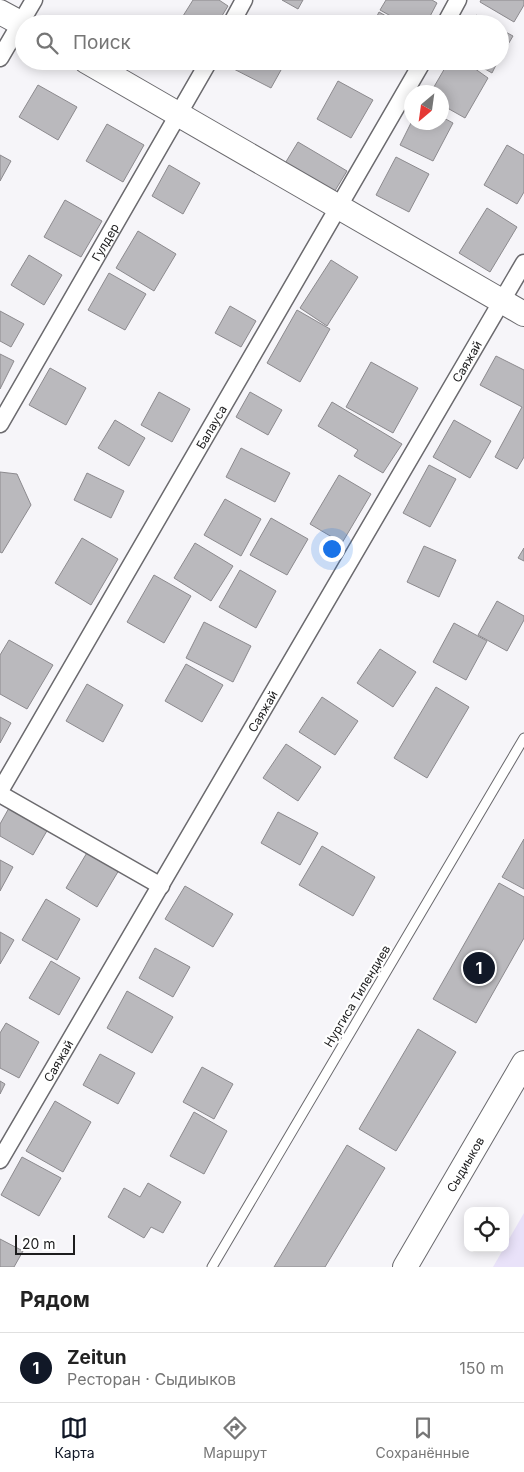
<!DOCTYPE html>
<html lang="ru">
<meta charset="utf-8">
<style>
:root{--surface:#fff;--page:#f2f2f2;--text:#222;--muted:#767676;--line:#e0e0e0;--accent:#111827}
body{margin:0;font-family:Inter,sans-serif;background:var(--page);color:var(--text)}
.controls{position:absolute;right:15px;bottom:15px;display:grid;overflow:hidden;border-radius:10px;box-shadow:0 2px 12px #0003}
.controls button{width:45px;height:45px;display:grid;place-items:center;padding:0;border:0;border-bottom:1px solid var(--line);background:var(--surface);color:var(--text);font:25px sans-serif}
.compass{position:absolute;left:404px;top:85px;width:45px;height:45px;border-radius:50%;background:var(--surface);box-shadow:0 2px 12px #0003;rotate:209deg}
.scale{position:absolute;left:15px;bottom:12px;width:60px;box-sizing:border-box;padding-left:5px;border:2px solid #1d1d1e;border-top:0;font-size:14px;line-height:18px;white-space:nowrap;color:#1d1d1e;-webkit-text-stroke:4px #fff;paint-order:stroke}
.you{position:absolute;left:331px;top:548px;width:18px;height:18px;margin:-12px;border:4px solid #fff;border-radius:50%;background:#1a73e8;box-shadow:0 0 0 8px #1a73e833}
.badge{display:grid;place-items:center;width:32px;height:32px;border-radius:50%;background:var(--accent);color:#fff;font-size:16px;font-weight:700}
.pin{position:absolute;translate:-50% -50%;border:2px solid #fff;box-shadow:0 1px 5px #0006}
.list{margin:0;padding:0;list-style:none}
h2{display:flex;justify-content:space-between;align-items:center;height:65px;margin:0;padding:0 20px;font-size:21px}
h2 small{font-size:16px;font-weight:400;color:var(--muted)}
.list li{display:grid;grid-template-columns:32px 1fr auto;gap:15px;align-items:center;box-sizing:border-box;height:70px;padding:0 20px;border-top:1px solid var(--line)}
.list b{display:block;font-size:19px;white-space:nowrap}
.list p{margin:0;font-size:16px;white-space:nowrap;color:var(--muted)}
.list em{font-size:16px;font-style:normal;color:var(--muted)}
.icon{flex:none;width:28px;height:28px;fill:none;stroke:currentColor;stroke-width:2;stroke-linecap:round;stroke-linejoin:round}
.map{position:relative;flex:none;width:524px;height:1267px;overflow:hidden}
.search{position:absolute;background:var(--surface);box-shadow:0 2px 12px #0003;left:15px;right:15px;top:15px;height:55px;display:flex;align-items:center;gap:12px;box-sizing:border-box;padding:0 18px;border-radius:28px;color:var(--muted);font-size:19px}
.sheet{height:135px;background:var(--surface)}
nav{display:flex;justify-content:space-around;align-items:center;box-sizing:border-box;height:70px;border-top:1px solid var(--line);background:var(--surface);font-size:14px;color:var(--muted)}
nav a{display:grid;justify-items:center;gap:2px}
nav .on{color:var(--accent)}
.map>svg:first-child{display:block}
</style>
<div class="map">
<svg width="524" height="1267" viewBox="0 0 524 1267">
<rect width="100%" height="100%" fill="#f6f5f9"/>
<!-- green -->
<path fill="#e9e2f9" d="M524 1213V1267H493Z"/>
<!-- building -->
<path fill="#bab9bd" stroke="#8c8a8e" d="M193 0H219L228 6 217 24H178Z
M282 0H303L298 9Z
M386 0H432L437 3 426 24H405L380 10Z
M481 0H524V5L514 22 480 2Z
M379 12 400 24H373Z
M476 15 491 24H471Z
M500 29 513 36 500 58Z
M228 61H286L271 88 226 65Z
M396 61H410L407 67Z
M449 61H464L488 78 465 118 442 105V92H431Z
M471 61H498L492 73Z
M338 81 373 100 351 138 317 119Z
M38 85 77 107 58 140 19 117Z
M442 117 453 123 433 161 400 145 412 121 442 122Z
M107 124 144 145 123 182 86 161Z
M298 142 347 171 333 194 284 165Z
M507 145 524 155V192L517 204 484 185Z
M0 155 11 161 0 181Z
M396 157 429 174 409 212 376 195Z
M169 165 200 183 183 214 152 196Z
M65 200 102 221 81 257 44 237Z
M487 208 517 227 490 272 459 253Z
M138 231 176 254 154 291 116 268Z
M29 255 62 275 44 305 11 285Z
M331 260 358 277 327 326 300 308Z
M109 273 146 294 125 330 88 310Z
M230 306 256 321 241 347 215 333Z
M297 310 330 329 300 382 267 363Z
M0 311 24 324 11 347 0 341Z
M0 354 14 361 0 389Z
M496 356 524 370V457L517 469 495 457 522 407 480 385Z
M371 362 418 388 393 433 346 407Z
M50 368 86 388 66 425 29 405Z
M159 392 190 409 172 442 141 425Z
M250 392 282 410 268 435 236 417Z
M332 402 402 444 383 473 354 456 358 450 318 426Z
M115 420 145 438 129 466 98 448Z
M454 420 491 441 470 478 433 457Z
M241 448 290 473 275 502 226 477Z
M429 465 456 479 430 527 403 513Z
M0 472 17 474 31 505 2 553 0 552Z
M87 473 124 491 111 518 74 500Z
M339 475 371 494 342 543 310 524Z
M225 499 261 519 241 556 204 535Z
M271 518 308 539 287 575 250 555Z
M82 538 118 559 91 605 55 583Z
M195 543 233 566 211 601 174 578Z
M424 546 456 560 439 597 407 582Z
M524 548V561L518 558Z
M240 570 276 591 256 628 219 607Z
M154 575 191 596 164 643 127 622Z
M497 601 524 616V620L507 651 478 635Z
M204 622 251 646 233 682 186 658Z
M454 623 487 641 466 680 433 662Z
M9 640 53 665 27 709 0 694V655Z
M380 649 416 672 393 707 357 683Z
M186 664 223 685 202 722 165 701Z
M87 684 123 705 103 742 66 721Z
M436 687 469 707 427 778 394 758Z
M322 697 358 721 335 755 299 732Z
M0 717 11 723 0 743Z
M286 744 321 767 298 801 263 778Z
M9 808 48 829 33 855 0 836V824Z
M278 812 318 833 300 865 261 843Z
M524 839V889L502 877Z
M322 846 375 877 353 916 299 885Z
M88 851 119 870 97 907 66 888Z
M0 860 13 867 0 891Z
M499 883 524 897V938L476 1023 433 999Z
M185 886 233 914 213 947 165 919Z
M46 899 80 919 57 960 22 940Z
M0 932 14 940 0 964Z
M155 948 190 967 173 997 139 978Z
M51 961 80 978 59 1015 29 998Z
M127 991 173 1017 152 1053 107 1028Z
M6 1023 39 1042 19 1078 0 1068V1033Z
M418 1029 456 1052 396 1151 359 1129Z
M100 1054 135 1073 118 1104 83 1085Z
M202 1067 233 1084 214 1119 183 1102Z
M0 1081 5 1084 0 1094Z
M55 1101 91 1122 63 1172 26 1151Z
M194 1112 227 1131 204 1174 170 1156Z
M347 1145 385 1168 325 1267H274Z
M22 1157 61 1178 39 1216 1 1195Z
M148 1183 181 1202 163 1233 151 1227 144 1238 108 1217 124 1188 140 1197Z
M0 1239 23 1251 14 1267H0Z"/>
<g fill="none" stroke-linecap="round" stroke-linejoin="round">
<defs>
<path id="lane" d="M212 1267 524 738"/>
<g id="street">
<path d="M231 24 244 0"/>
<path d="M445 24 458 0"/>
<path d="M0 58 34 0"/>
<path id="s1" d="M0 424 209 61"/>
<path id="s2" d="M0 791 423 61"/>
<path d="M0 794 161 886"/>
<path id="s3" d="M0 1160 524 263"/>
</g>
<g id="secondary">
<path d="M0 12 24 25"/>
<path d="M86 61 524 314"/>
<path id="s4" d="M405 1267 524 1063"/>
</g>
</defs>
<!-- lane casing -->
<use href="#lane" stroke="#6b6a6e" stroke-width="11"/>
<!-- street casing -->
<use href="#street" stroke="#6b6a6e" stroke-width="19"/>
<!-- secondary casing -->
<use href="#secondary" stroke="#6b6a6e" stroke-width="26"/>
<!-- lane -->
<use href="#lane" stroke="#fff" stroke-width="9"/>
<!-- street -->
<use href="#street" stroke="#fff" stroke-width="16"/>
<!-- secondary -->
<use href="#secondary" stroke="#fff" stroke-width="24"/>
</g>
<g text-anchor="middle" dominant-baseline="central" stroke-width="4.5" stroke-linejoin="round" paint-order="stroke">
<!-- street labels -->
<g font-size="12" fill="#1d1d1e" stroke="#fff">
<text stroke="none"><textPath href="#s1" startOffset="210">Гулдер</textPath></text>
<text stroke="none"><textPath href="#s3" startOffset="925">Саяжай</textPath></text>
<text stroke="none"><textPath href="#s2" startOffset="421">Балауса</textPath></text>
<text stroke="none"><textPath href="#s3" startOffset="520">Саяжай</textPath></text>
<text transform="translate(357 996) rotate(-59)">Нургиса Тилендиев</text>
<text stroke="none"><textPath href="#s3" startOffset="115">Саяжай</textPath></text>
<text stroke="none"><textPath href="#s4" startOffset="119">Сыдиыков</textPath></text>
</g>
</g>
</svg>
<div class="controls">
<button><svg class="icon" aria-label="locate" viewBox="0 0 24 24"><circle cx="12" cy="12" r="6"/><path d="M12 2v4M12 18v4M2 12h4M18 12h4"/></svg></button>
</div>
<svg class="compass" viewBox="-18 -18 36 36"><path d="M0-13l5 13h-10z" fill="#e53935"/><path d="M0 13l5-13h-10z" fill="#767676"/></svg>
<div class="scale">20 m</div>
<div class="you"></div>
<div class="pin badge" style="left:479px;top:968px">1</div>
<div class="search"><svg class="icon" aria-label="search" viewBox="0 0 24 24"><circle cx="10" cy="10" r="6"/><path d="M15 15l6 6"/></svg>Поиск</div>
</div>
<section class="sheet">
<h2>Рядом<small></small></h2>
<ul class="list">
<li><span class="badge">1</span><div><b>Zeitun</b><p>Ресторан · Сыдиыков</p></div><em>150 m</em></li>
</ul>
</section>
<nav>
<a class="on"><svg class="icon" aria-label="map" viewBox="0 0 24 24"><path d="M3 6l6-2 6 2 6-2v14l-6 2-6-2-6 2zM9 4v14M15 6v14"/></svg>Карта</a>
<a><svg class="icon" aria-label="directions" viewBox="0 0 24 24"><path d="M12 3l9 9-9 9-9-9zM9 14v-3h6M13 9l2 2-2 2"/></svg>Маршрут</a>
<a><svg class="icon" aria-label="saved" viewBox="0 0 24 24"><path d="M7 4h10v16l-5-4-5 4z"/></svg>Сохранённые</a>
</nav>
